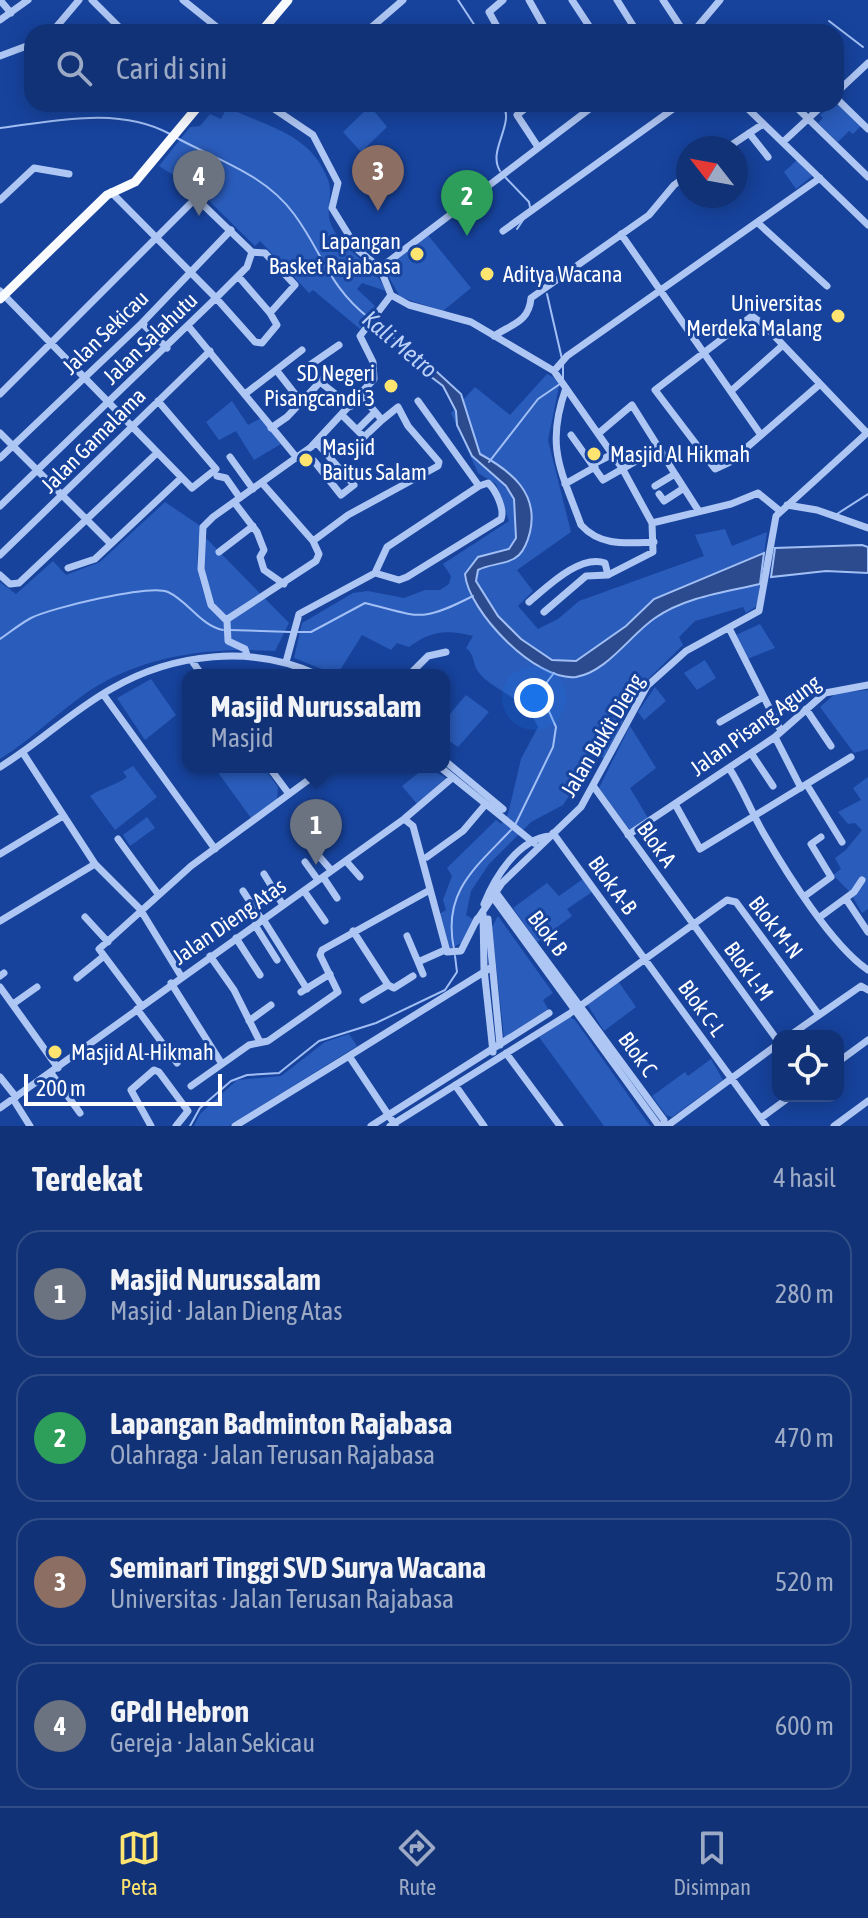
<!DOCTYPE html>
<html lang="id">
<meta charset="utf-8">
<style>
:root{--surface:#113276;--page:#1a3a7b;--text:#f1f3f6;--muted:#9caac5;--line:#304d88;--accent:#ffe570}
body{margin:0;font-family:"Asap Condensed",sans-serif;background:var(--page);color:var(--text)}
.controls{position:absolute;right:24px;bottom:24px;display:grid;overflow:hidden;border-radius:16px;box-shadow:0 4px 20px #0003}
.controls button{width:72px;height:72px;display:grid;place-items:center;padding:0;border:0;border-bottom:2px solid var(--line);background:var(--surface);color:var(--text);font:40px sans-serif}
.compass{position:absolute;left:676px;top:136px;width:72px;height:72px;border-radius:50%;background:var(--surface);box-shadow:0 4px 20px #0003;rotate:301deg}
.scale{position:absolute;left:24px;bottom:20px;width:198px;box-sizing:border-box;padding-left:8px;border:4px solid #fff;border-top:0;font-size:22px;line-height:28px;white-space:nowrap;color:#fff;-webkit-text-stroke:6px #17439d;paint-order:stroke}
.you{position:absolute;left:534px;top:698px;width:28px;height:28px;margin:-20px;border:6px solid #fff;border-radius:50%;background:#1a73e8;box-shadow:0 0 0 12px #1a73e833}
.badge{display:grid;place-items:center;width:52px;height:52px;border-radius:50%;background:var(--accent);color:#fff;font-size:26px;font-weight:700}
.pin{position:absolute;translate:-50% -66px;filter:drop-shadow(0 2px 4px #0008)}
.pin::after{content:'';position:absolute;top:42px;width:28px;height:24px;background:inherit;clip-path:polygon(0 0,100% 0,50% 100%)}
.popup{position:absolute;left:182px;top:669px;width:268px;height:104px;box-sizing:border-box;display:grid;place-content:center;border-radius:16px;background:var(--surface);filter:drop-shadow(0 2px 6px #0005);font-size:26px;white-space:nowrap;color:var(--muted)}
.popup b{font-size:30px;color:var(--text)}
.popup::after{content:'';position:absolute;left:50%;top:100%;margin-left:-16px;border:16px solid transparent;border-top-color:var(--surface)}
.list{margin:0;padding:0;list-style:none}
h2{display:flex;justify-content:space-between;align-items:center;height:104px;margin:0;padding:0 32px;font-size:34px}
h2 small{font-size:26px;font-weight:400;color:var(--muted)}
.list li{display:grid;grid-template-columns:52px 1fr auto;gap:24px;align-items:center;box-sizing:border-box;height:128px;margin:0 16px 16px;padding:0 16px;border:2px solid var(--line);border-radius:24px}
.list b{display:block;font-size:30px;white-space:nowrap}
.list p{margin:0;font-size:26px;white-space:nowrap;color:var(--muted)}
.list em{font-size:26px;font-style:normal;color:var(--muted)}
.icon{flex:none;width:44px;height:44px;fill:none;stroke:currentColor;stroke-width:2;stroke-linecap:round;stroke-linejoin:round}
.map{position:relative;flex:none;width:868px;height:1126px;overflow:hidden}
.search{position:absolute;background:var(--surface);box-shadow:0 4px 20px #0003;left:24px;right:24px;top:24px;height:88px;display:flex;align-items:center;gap:20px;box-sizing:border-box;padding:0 28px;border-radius:24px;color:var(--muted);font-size:30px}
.sheet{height:680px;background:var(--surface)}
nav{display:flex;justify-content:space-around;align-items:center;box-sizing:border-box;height:112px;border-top:2px solid var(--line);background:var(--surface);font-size:22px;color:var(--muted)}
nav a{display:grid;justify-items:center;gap:4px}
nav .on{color:var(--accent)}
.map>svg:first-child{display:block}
</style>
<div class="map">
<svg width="868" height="1126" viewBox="0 0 868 1126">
<rect width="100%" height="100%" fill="#17439d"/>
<!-- green -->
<path fill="#2a5cbb" d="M836 102 861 126 853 134 849 131 838 142 818 123 823 118 820 115Z
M370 106 387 127 361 152 343 132Z
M227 107C266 127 311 133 328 180 334 196 324 210 332 227 346 254 374 263 386 291L362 283 357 289 375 306 360 329 313 290 309 293 260 241 255 246 200 192 159 166 190 127 200 126 210 114 221 119Z
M797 160 812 176 796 189 784 172Z
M427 234 471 288 443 311 400 297 384 268Z
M547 374 557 379 559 386 548 440 571 532 517 570 533 591 518 606 538 629 558 619 579 601 704 556 695 535 725 529 732 546 767 532 757 606 746 613 743 607 695 621 679 637 683 645 639 688 605 759 596 754 563 805 531 822 489 864 471 891 466 915 474 920 464 942 448 949 439 914 446 910 443 900 452 876 447 868 496 820 501 824 508 814 521 759 538 727C523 694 492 692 477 670 472 661 475 655 466 648L473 636C447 629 430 631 409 647L397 643 391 650 362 635 337 675 294 658 302 623 353 593 368 591 404 598 425 590H440L449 584 451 576 443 564 509 521 496 484 478 473 451 413 475 387 510 415Z
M232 401 248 425 261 418 281 444 254 460 236 431 219 440 206 422Z
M165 502 202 527C194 553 197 577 207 601L212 603 204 579V536L289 623 275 651C211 647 144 655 89 691 58 712 32 739 0 759V582L16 594 53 561 66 575 100 562Z
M760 624 775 648 747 659 736 635Z
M705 660 716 678 697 690 684 673Z
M151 679 176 715 145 740 117 698Z
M655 687 666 701 644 720 638 712Z
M868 690V749L854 753 820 707 836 693Z
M466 695 489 712 458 747 444 737V721Z
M630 726 656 768 630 788 648 818 630 830 599 788Z
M133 766 157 797 115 830 90 796C103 787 115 786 127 777L123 772Z
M214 767H263L278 787 277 799 251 818Z
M426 767 446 778 417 804 402 786Z
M868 777V909L862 913 850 892 833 875 841 869 835 858 846 850 862 830 855 823 848 824 838 812 861 800 853 788Z
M147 817 155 828 130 846 123 835Z
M583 879 592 892 567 909 572 916 537 942 513 908 547 883 559 896Z
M498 916 553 993 543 1000 548 1009 504 1038 492 927Z
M618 981 636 1007 604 1031 587 1004Z
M570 1017 575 1020 650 1126H604L539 1037Z
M349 1034 357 1046 229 1126H194L200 1114 237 1080 281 1076 325 1042Z
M711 1059 723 1080 672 1117 666 1115 652 1096 685 1072 688 1076Z"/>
<!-- water -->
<path fill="#2b4b8e" stroke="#a1bff5" stroke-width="2" d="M411 348 461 394 480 454C511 471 539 493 530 532 528 540 525 549 519 555 509 565 491 563 478 570L476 581 498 616 521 639 552 660 576 661 626 626 654 599 764 553 760 584C725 592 685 597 655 618 630 635 607 672 576 677 536 682 468 611 465 574L478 557 509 549 516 538 514 499 506 486 472 456 457 425 456 411 443 386 405 357Z
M862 545 868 547V573L826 571 771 577 775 548Z"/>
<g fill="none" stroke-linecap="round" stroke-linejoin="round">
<!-- stream -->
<path stroke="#a1bff5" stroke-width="2" d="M458 0 479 32
M829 21 863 47
M0 128C55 121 119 106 170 134
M175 137C217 160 265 174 294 214 323 253 328 286 369 318
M500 171C487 150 515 125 503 104
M504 176 529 202 530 207
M517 229 523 220
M547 294 562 359
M374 322 410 351
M563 379V365
M489 462 538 399 560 384
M837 514 868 494
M230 630 291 632
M298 632H311L365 603C421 617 420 623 473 596
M0 639C10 632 20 624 31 618 50 608 150 584 168 592 188 601 201 626 223 630
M515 825 553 747 556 727 547 707V682L554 673
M454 949C442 892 475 868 511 830
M190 1126 200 1108 231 1081 247 1075 279 1073 319 1041 376 1023 445 990 457 972 455 956"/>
<!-- minor -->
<path stroke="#aec6f3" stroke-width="7" d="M0 0 11 13
M92 0 124 32
M183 0 223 32
M529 0 547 32
M572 0 593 32
M617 0 637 32
M663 0 684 32
M0 20 28 0
M52 32 79 0
M366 32 403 0
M500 32 489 12 503 0
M693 32 720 0
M0 56 32 44
M836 93 868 63
M836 98 868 129
M267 104 313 135 338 183 332 208 358 250 380 268 391 295
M531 104 517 115 538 147
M743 104 868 225
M793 104 868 177
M749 133 768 157
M783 142 824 104
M727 148 763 124
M0 200 34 168 69 174
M758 223 827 286
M503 231 680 104
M621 234 761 435
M380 268 596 104
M238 276 270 313
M0 291 192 488 216 469 158 401
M391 295 409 305 471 322 554 371 622 468 652 523 653 552 608 575 586 576 544 612
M142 323 167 348
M189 327 297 458
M494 336C512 324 529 322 531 298L649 215 674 185 688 175
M277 371 302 403
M554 371 567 356 820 178
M320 382 310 365 339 345
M820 384 730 462 715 469 655 390 752 316 763 324 867 433
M566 388C545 447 561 470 581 525 601 547 627 543 654 542
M731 391 783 345
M0 394 196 198 252 252 247 267 216 298 255 342 262 343 277 325 270 313 295 285 265 253 252 252
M245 394 302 350
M418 401 479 486
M342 415 364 437 382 420
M271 428 287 417 320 382 351 406
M357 430 375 412
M0 433 111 544
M571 435 603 480 659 448 632 405 599 433
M659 448 675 474
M230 457 253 489
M0 458 142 323 231 230
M314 461 341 495 354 485 316 442
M593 464 613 454
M217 476 226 478 240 498
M262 483 313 541 348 515 438 466 439 462 408 426 398 407 382 420 361 395
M565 484 595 467
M655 486 675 474 698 510
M659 494 664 501 684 488
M234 502 257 532 264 550 260 557 264 570 284 584
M787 505 817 510 868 528
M0 506 216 298 111 192
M652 523 731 504 758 493 780 511
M219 552 253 526
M0 555 210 351
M68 568 95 559 180 479
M0 575 10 584 19 583 157 453
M529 602C547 587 580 554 605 563L608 575
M226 620 316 561 319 554 313 541
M729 628 781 731
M247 655 245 649 228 641 227 621 211 605 201 569 203 527 213 517 311 447 374 379 373 362 360 336 391 295
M192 661 202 675
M286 662 299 614 375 573 399 580 407 577 501 519C505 510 496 490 488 483L479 486 387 547 375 573
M409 675 428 656 446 652
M103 694 215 849
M806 709 831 746
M720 722 763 697
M775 737 801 788
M23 753 95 864 140 909 181 976
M751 753 773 786
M444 760 503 809
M0 767C39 743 72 711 111 689 173 653 253 644 318 675
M269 767 289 794
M440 767 534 843
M729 768C743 789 751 812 764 834 786 872 832 946 868 970
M807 785 842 842
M594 787 778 1041
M675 804 700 849 851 757
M404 819 413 826 447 952 461 951 477 919
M553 833 766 1126
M628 835 775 737 825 693 868 685
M118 839 158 894
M0 854 63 816
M318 855 331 870
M427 857 463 831 485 805
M346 861 360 877
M305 862 318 880
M264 874 283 905
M323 877 337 898
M243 891 262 920
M304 891 325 921
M495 891 664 1120V1126
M492 896 659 1126
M805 896 831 877 811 844 821 837
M846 899 868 932
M484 904C495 877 518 839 550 836
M483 913 484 969 493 1052
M85 917 108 942
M820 917 854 892 862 880
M263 919 307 989
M488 919 500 1045
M0 921 95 864
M475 923 502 883 581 807 647 686 686 651 759 611 776 516 868 432
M255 925 277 960
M353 931 388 985 363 1000
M407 936 418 962 445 950
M236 938 260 975
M210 956 234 990 260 1042
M418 962 423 974
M0 976 4 973
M77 978 104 956
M171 983 222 1064
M388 985 394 988 413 976
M0 987 58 1068
M301 992 330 974
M13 1004 37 987
M141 1005 99 949 191 866 326 767
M137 1009 177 1063
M249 1021 271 1005
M789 1036 861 986 868 990
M506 1053 560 1126
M349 1056 492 967
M838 1062 868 1040
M51 1073 80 1113
M0 1077 16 1097
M455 1085 484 1126
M191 1086 249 1045 268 1041 338 992 320 955 322 950 428 891
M13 1099 30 1126
M0 1108 404 819 452 778
M761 1118 791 1096
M151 1126 131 1090 154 1070 159 1072 188 1111 176 1126
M235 1126 349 1056 395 1125
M371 1126 549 1013
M390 1126 569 1014 727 900 736 902 819 1015
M667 1126 778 1044
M834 1126 868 1101"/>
<!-- major -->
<path stroke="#fafbff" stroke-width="9" d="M261 32 288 0
M0 299 107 195 135 182 200 104"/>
</g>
<!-- markers -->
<g fill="#ffe570" stroke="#17439d" stroke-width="3">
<circle cx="417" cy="254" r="8"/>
<circle cx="487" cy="274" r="8"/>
<circle cx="838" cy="316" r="8"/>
<circle cx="391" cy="386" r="8"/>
<circle cx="594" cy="454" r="8"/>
<circle cx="306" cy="460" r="8"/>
<circle cx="55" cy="1052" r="8"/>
</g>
<g text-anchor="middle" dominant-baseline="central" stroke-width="6" stroke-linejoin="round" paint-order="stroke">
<!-- poi labels -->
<g font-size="22" fill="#fff" stroke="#17439d" text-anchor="start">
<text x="401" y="241" text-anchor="end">Lapangan<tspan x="401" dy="25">Basket Rajabasa</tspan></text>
<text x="503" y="274">Aditya Wacana</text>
<text x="822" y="303" text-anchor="end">Universitas<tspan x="822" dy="25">Merdeka Malang</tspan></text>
<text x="375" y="373" text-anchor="end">SD Negeri<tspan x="375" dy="25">Pisangcandi 3</tspan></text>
<text x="322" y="447">Masjid<tspan x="322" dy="25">Baitus Salam</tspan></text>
<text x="610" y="454">Masjid Al Hikmah</text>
<text x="71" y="1052">Masjid Al-Hikmah</text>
</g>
<!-- street labels -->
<g font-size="22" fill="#fff" stroke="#17439d">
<text transform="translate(105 332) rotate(-44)">Jalan Sekicau</text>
<text transform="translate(150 338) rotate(-44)">Jalan Salahutu</text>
<text transform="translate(93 440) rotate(-45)">Jalan Gamalama</text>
<text transform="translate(755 725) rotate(-36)">Jalan Pisang Agung</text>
<text transform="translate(602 735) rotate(-59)">Jalan Bukit Dieng</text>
<text transform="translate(657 844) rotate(54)">Blok A</text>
<text transform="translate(613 885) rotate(54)">Blok A-B</text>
<text transform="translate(229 921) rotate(-35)">Jalan Dieng Atas</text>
<text transform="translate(776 927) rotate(52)">Blok M-N</text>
<text transform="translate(548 933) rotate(53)">Blok B</text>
<text transform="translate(749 971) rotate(54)">Blok L-M</text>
<text transform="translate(702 1008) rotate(54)">Blok C-L</text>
<text transform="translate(638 1054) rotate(54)">Blok C</text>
</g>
<!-- water labels -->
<g font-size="24" font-style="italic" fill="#bbd1f9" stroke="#17439d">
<text transform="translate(400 344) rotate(40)">Kali Metro</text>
</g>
</g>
</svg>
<div class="controls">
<button><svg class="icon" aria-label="locate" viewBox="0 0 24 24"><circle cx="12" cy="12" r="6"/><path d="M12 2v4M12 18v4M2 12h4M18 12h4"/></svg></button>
</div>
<svg class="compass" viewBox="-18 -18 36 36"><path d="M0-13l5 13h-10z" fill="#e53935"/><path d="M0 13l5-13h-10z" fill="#9caac5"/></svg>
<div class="scale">200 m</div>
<div class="you"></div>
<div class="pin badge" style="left:316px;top:865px;background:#6b7280">1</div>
<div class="popup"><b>Masjid Nurussalam</b>Masjid</div>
<div class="pin badge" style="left:467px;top:236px;background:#2e9e5b">2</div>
<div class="pin badge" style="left:378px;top:211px;background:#8d6e63">3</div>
<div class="pin badge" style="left:199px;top:216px;background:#6b7280">4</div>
<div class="search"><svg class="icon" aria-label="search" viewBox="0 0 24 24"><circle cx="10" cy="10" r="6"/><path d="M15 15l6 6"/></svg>Cari di sini</div>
</div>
<section class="sheet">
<h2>Terdekat<small>4 hasil</small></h2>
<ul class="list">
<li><span class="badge" style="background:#6b7280">1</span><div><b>Masjid Nurussalam</b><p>Masjid · Jalan Dieng Atas</p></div><em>280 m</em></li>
<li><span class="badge" style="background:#2e9e5b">2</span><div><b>Lapangan Badminton Rajabasa</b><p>Olahraga · Jalan Terusan Rajabasa</p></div><em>470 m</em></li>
<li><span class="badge" style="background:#8d6e63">3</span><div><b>Seminari Tinggi SVD Surya Wacana</b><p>Universitas · Jalan Terusan Rajabasa</p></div><em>520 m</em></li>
<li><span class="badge" style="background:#6b7280">4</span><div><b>GPdI Hebron</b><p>Gereja · Jalan Sekicau</p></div><em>600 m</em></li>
</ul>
</section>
<nav>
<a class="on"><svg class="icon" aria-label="map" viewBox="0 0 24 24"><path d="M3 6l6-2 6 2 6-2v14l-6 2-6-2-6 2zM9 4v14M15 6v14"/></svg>Peta</a>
<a><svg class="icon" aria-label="directions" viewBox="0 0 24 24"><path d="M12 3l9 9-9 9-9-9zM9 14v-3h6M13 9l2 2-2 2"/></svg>Rute</a>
<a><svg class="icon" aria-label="saved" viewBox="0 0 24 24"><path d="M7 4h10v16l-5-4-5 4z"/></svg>Disimpan</a>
</nav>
